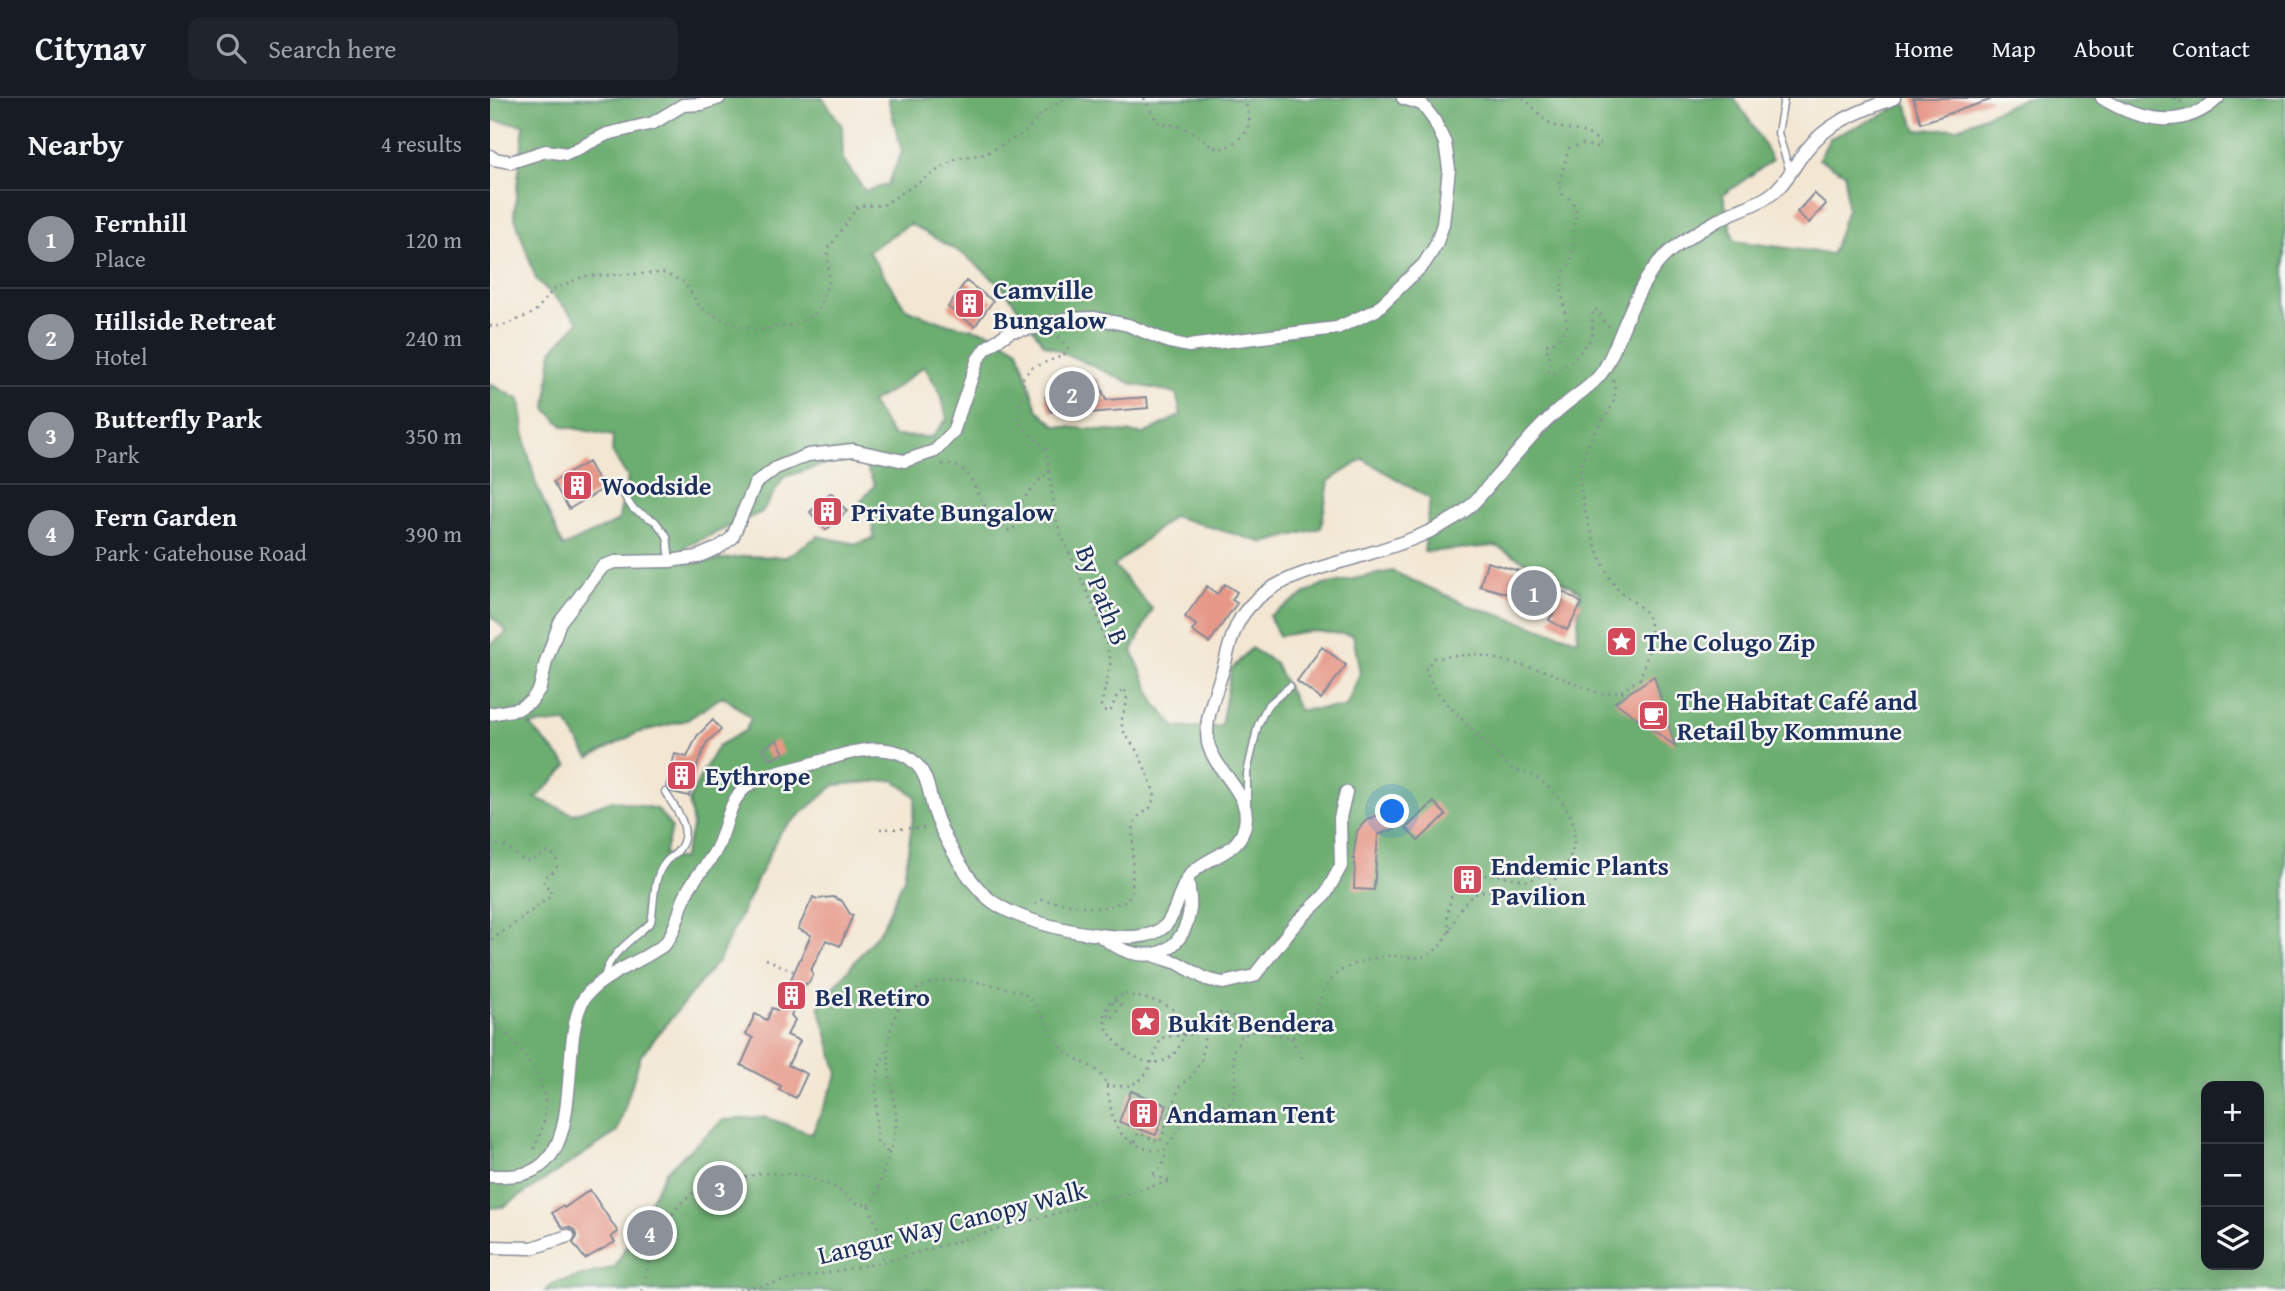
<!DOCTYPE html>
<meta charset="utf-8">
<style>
:root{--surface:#171b24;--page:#20242c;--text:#f1f3f6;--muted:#9ea1a6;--line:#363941;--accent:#8c9099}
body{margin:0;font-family:"Gentium Book Plus",serif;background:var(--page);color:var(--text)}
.controls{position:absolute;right:21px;bottom:21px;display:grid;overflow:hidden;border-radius:14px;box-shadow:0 4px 18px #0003}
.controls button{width:63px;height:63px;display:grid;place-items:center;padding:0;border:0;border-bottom:2px solid var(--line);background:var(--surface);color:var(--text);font:35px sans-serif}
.you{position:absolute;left:903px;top:714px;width:24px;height:24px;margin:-18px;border:5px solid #fff;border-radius:50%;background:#1a73e8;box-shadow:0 0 0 10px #1a73e833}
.badge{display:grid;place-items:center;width:46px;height:46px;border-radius:50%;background:var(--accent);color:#fff;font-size:23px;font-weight:700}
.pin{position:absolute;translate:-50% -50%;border:4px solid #fff;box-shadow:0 2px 7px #0006}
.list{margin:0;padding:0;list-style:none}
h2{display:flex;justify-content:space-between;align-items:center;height:91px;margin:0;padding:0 28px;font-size:30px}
h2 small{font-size:23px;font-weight:400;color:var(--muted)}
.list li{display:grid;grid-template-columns:46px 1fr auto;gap:21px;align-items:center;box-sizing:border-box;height:98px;padding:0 28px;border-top:2px solid var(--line)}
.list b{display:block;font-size:26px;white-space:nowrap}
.list p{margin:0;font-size:23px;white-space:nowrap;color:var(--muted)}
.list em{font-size:23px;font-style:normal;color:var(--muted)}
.icon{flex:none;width:38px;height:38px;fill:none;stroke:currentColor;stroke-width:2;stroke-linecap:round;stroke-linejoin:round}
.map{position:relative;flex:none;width:1795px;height:1193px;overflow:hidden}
header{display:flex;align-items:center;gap:42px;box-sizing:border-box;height:98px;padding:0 35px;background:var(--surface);border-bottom:2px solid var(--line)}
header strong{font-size:33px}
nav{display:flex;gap:38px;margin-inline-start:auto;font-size:24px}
.search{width:490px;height:63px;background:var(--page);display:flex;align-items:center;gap:18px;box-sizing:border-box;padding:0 24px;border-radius:14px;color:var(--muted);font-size:26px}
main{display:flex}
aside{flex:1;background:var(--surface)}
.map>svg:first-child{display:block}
</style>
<header>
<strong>Citynav</strong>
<div class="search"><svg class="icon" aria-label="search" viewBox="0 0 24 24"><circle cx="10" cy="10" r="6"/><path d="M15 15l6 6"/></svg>Search here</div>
<nav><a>Home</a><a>Map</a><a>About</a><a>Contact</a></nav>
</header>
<main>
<aside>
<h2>Nearby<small>4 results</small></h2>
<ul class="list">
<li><span class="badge">1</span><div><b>Fernhill</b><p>Place</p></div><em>120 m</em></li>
<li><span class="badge">2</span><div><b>Hillside Retreat</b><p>Hotel</p></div><em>240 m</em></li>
<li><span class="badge">3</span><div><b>Butterfly Park</b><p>Park</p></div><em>350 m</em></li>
<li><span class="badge">4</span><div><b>Fern Garden</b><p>Park · Gatehouse Road</p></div><em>390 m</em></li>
</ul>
</aside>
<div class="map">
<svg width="1795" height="1193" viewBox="0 0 1795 1193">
<rect width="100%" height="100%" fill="#f6f6f2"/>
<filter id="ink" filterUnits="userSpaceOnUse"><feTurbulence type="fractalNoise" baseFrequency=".0143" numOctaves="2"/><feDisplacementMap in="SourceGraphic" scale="14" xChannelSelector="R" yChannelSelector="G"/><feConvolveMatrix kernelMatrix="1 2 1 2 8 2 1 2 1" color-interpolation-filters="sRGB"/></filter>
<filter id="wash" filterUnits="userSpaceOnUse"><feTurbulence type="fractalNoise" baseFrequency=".00686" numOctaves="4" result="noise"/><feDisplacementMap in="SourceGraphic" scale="28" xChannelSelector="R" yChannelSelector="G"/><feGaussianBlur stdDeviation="1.57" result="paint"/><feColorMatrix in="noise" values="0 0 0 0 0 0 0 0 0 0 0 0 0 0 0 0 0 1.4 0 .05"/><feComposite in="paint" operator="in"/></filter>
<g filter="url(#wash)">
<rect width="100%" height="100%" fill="#f3e7d3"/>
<!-- forest -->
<path fill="#6cad70" stroke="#446e67" stroke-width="2" fill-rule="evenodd" d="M0 0H333L352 28 353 61 375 93 397 87 412 54 398 0H1244L1260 23 1282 62 1233 97 1244 143 1342 156 1357 111 1355 75 1329 61 1340 40 1395 16 1415 4 1427 32 1468 30 1534 0H1795V1193H55L62 1186 125 1169 176 1073 233 1022 275 1019 322 1036 348 976 329 908 392 830 414 780 426 699 404 682 345 687 290 734 229 862 151 957 127 1034 13 1109 0 1110V547L17 534 0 517V286L30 302 36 347 46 386 73 449 128 423 138 380 122 354 123 338 73 328 56 311 62 253 89 223 46 181 24 117 34 27 0 22ZM420 126 473 156 512 188 554 246 643 286 686 295 691 317 654 336 566 328 547 311 528 251 499 234 454 225 416 211 378 153ZM434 268 451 296 457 321 442 339 403 338 381 304 406 290ZM873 361 940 401 934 454 1006 448 1090 493 1087 542 978 507 902 473 829 488 779 518 789 538 821 533 863 537 870 575 856 609 809 612 784 564 761 550 741 572 731 628 686 630 666 607 642 553 662 511 624 468 683 418 774 445 831 430 839 383ZM349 362 375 367 385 387 371 403 382 423 384 440 367 446 328 438 296 459 257 458 197 466 194 449 272 414 294 379ZM233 598 261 620 256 632 228 648 211 677 199 703 203 728 192 762 174 756 182 730 167 711 123 702 83 716 46 700 78 668 40 627 76 624 99 660 147 635 197 622ZM1716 988H1769V1167H1716Z"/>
<g id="blocks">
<!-- building -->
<path fill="#e69888" d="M1423 0H1500V2L1431 25Z
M1324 95 1336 106 1319 125 1307 114Z
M476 183 503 203 485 228 458 209Z
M598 278 600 282 607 280 616 302 657 299 658 310 586 316 582 306 561 314 555 299 565 296 563 292 568 290 566 287 585 280 586 283Z
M98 364 113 391 79 411 63 384Z
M341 395 357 413 336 432 320 414Z
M997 464 1044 477 1092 505 1077 532 1059 522 1066 511 1050 502 1037 501 990 488Z
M735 486 747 494 742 502 747 505 719 545 702 533 706 527 695 519 717 488 727 496Z
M832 549 856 567 831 601 807 583Z
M1164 578 1185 648 1125 604Z
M223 622 231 632 217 644 208 665 199 698 182 694 176 688 185 656 197 659 207 638Z
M287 642 294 655 280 662 273 650Z
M944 704 956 717 928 743 916 730Z
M906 710 912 728 888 737 884 792 864 791 865 761H863L867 733 877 721Z
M982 773 988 785 974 792 968 780Z
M323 799 327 801 343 799 352 803 360 816 363 817 350 848 336 842 321 872 323 876 319 885 315 886 301 917 305 922 297 937 310 943 298 967 317 976 306 1000 289 992 291 988 251 967 263 940 256 936 265 916 277 922 282 910 287 912 321 837 308 831Z
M641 993 677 1007 666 1037 629 1024Z
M100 1092 128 1134 121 1139 125 1144 95 1161 83 1145 87 1139 84 1132 79 1129 73 1130 62 1115 72 1108 74 1110Z"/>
</g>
</g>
<g filter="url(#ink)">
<use href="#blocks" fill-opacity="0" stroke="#878b98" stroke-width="2"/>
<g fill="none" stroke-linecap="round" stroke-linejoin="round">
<defs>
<path id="service" d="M1294 0 1288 35 1300 74
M127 387 143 411 165 423 177 438 180 463
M757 708V675L768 627 777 608 800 588
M114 881C117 856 144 841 161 824 165 806 162 780 175 765 178 760 184 758 187 754 205 733 187 713 175 694"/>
<path id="minor" d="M1612 0C1649 23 1693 33 1728 0
M0 58 4 61 21 64 56 53 77 56 117 36 163 25 193 7 212 6 229 0
M0 616 28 611 41 603 50 590 56 563 70 524 113 468 125 464 180 463 207 459 228 450 242 440 265 386 286 370 318 357 363 352 414 363 445 353 463 334 488 261 496 250 521 233 552 229 575 221 605 220 638 227 679 244 698 248 847 230 886 212 934 166 946 147 953 126 959 71 955 45 944 22 932 6 913 0
M612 839C619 844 628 850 636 853 671 865 695 846 700 811 701 802 699 792 698 783
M663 857 688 865 716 881 733 885 764 878 805 826 835 797 851 768 850 720 856 694
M0 1078C14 1078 31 1079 44 1072 93 1047 70 949 92 904 101 885 138 868 156 858 159 856 172 849 175 846 187 832 189 810 197 794 204 780 215 770 223 757 241 729 233 699 267 682 284 674 303 671 321 666 339 661 357 654 376 652 389 650 408 652 419 660 437 672 438 690 443 709 451 737 479 787 503 804 528 822 579 834 610 837 630 839 659 843 675 828 688 814 688 792 700 777 714 760 742 757 752 736 769 699 726 677 718 645 717 638 717 629 718 622 721 604 729 586 734 568 738 554 741 538 748 525 771 480 830 471 874 457 908 447 948 434 977 411 988 402 997 389 1007 378 1029 353 1051 325 1077 305 1092 293 1109 283 1117 266 1135 231 1142 197 1168 165 1181 149 1213 130 1232 120 1248 111 1268 107 1283 95 1298 83 1305 65 1317 51 1339 23 1372 13 1404 0
M0 1149 42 1150 78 1138"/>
</defs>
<!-- service casing -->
<use href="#service" stroke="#878b98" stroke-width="9"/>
<!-- minor casing -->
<use href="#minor" stroke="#878b98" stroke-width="15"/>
<!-- path -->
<path stroke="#878b98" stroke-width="2.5" stroke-dasharray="2 5" stroke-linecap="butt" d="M654 0 667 24C679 26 694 29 704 35 724 49 727 59 750 40 764 28 759 15 754 0
M1033 0C1043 7 1050 20 1062 26 1077 35 1100 29 1111 47L1107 49 1092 46 1079 50 1069 85 1072 96C1095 110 1083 118 1082 138 1082 146 1085 151 1082 159 1079 166 1074 172 1073 179 1070 196 1075 211 1077 228L1069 241 1056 247 1061 264 1059 273 1064 276 1079 263H1083L1102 239 1103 212H1108L1115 226 1121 229
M1684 0 1694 5
M0 228H12L44 215 63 192 94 178 173 175 194 184 211 210 241 226 268 232 305 227 328 213 339 183 338 151 368 108 393 107 467 60 495 56 534 35 550 17 575 0
M1123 282C1132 306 1111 320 1101 340 1097 349 1091 366 1090 376 1088 401 1110 469 1125 488 1134 500 1155 508 1159 522 1164 541 1156 562 1150 580L1154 585
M452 366C485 368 480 388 496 409 503 417 509 422 514 431L521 433 526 428C529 401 540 392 559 373L566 420 570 434 607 516 621 563 611 608 616 614 621 612 627 597 634 591C642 605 630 614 632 628 634 638 645 648 649 657 655 670 661 684 665 698L660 710 646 720 643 732 642 795 635 804 609 810 551 802 542 809
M559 373 556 352 530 325V303L535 293 532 281 541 270 574 257 578 250 567 237
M1131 593 1149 581
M390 731 433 730 435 725
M0 747H13L35 763 42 762 58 754 66 758 67 770C61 777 53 775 54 787L61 791 60 799 0 843
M960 834 957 818 961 799 977 782 1000 776 1039 783 1053 776 1072 774
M276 861 303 873
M625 902 631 907 622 920 616 915Z
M0 914C5 920 8 926 13 932 50 974 70 999 42 1055
M801 940 814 964
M396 953 389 969 386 989 387 1043 398 1055
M616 987C656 994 659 971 671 940L714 934
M645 1044 648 1035 670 1044 690 988 703 977 712 960 716 923 723 917 733 914 744 919 752 937
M378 1107 386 1100C392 1076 402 1052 406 1028 407 1018 405 1007 403 997 398 967 394 942 407 914 425 875 475 879 510 889 518 891 529 892 535 897 553 911 559 936 575 953 584 963 601 965 610 976 624 993 616 1019 631 1035 642 1047 658 1054 674 1053
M379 1108 389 1134 385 1136 394 1164
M152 1193 165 1141 189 1107 204 1094 271 1075 299 1076 316 1078 344 1089 367 1105 378 1107
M242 1193 394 1164 681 1083 661 1077C671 1070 677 1066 674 1053 680 1043 699 1016 710 1012 720 1008 731 1010 742 1004L746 982 743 954 752 937 768 932 801 940C835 922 824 887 854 871 865 865 882 860 894 858 910 856 927 864 941 855 964 841 964 803 990 794 1006 789 1021 799 1037 796 1067 790 1088 759 1084 729 1082 712 1060 688 1046 679 1039 675 1029 674 1021 670 1013 664 1006 654 998 647 982 631 938 593 936 570L944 560 986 556 1056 573 1110 596 1131 593 1135 598"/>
<!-- service -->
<use href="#service" stroke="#fff" stroke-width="6"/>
<!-- minor -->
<use href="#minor" stroke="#fff" stroke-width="12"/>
<!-- path-bridge -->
<path stroke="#878b98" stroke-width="2.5" stroke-dasharray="2 5" stroke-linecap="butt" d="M635 896C650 900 667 901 681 910 703 925 693 958 670 964 639 971 584 911 635 896Z"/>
</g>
</g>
<!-- icons -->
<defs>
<symbol id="building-square" viewBox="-11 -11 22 22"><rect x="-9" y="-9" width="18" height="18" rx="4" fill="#d1495b" stroke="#f6f6f2"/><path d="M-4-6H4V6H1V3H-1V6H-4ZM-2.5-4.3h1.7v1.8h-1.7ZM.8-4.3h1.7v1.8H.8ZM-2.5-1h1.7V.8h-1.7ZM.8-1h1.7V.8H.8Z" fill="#fff"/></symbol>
<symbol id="sight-square" viewBox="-11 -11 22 22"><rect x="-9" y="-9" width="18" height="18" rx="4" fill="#d1495b" stroke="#f6f6f2"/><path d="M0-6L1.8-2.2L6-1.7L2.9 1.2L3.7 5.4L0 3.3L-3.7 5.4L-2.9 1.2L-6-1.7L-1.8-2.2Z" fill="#fff"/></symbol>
<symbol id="cafe-square" viewBox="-11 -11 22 22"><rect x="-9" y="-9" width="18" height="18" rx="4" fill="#d1495b" stroke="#f6f6f2"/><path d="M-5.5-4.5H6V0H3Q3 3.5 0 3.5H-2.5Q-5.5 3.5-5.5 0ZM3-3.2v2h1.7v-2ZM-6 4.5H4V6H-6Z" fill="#fff"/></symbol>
</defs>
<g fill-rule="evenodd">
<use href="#building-square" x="462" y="188" width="35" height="35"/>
<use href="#building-square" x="70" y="370" width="35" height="35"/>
<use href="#building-square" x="320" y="396" width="35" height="35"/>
<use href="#sight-square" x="1114" y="526" width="35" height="35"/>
<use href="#cafe-square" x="1146" y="600" width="35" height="35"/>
<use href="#building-square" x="174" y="660" width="35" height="35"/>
<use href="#building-square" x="960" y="764" width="35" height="35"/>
<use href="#building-square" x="284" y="880" width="35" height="35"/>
<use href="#sight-square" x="638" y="906" width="35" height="35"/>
<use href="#building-square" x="636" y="998" width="35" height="35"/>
</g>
<g text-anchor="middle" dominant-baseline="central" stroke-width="5" stroke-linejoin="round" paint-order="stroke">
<!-- poi labels -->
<g font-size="26" font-weight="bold" fill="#1b2f5e" stroke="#f6f6f2" text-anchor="start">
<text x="503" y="191">Camville<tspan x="503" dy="30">Bungalow</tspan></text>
<text x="111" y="387">Woodside</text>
<text x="361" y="413">Private Bungalow</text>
<text x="1154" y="543">The Colugo Zip</text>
<text x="1187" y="602">The Habitat Café and<tspan x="1187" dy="30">Retail by Kommune</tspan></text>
<text x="215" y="677">Eythrope</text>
<text x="1001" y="767">Endemic Plants<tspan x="1001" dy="30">Pavilion</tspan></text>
<text x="325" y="898">Bel Retiro</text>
<text x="678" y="924">Bukit Bendera</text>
<text x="676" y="1015">Andaman Tent</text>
</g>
<!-- street labels -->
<g font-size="26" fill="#1b2f5e" stroke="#f6f6f2">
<text transform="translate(613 497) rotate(69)">By Path B</text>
<text transform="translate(462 1124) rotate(-14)">Langur Way Canopy Walk</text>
</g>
</g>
</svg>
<div class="controls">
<button>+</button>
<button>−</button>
<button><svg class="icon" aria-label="layers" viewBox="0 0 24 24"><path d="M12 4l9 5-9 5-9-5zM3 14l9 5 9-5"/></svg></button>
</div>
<div class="you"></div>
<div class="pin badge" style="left:1044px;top:495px">1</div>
<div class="pin badge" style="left:582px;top:296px">2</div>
<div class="pin badge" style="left:230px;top:1090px">3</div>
<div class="pin badge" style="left:160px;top:1135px">4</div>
</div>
</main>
